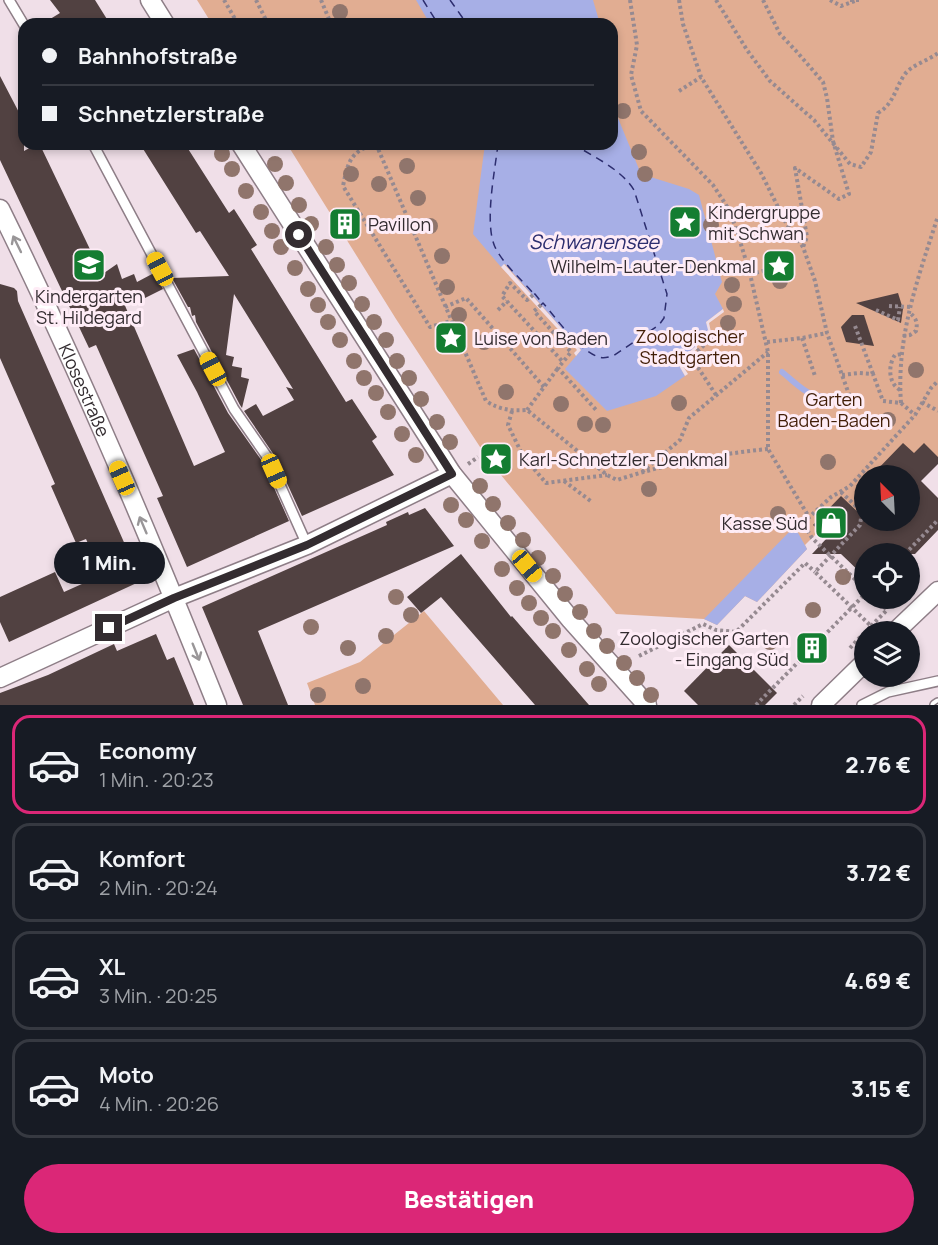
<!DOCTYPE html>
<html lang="de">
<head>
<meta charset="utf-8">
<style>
  body { margin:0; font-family:Manrope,sans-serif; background:#242831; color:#f1f3f6; height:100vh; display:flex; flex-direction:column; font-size:22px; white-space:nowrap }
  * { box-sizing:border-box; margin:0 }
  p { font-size:20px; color:#9ea1a6 }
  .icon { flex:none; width:33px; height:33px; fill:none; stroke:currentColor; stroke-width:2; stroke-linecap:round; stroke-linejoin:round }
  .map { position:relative; height:705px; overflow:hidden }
  .details { display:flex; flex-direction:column; background:#171b24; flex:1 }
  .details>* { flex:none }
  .hud { position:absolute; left:18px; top:18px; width:600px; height:132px; border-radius:18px; box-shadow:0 3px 9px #0003; display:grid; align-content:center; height:132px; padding:0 24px; background:#171b24 }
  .needle { width:39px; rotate:336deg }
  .tools { position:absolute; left:854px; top:465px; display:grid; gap:12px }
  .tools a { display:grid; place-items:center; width:66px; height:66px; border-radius:50%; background:#171b24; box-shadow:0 3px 9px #0003; font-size:30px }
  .end { position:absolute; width:27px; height:27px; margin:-14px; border:8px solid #332c30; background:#fff; box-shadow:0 0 0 3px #fff }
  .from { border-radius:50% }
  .bubble { position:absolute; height:42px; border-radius:21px; background:#171b24; box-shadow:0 3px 9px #0003; font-size:20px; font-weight:800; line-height:42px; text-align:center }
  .car { position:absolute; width:18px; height:36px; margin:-18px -9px; border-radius:8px; box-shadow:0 0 4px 2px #0007; background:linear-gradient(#f5c518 24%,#345 0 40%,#f5c518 0 76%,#345 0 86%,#f5c518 0) }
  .hud b { display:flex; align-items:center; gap:21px; height:57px; font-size:22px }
  .hud b+b { border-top:2px solid #363941 }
  .hud i { width:15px; height:15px; background:#f1f3f6 }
  ul { padding:10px 0 0; list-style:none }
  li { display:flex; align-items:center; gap:18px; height:99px; margin:0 12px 9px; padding:0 12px; border:3px solid #363941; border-radius:18px }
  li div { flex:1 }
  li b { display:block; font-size:22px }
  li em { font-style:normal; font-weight:800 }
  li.selected { border-color:#db2777 }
  li>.icon { width:54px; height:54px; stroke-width:1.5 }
  .button { display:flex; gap:12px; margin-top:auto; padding:12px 24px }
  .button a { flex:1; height:69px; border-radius:36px; background:#db2777; color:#fff; font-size:24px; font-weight:800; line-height:69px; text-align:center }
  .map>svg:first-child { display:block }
</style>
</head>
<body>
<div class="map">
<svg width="938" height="705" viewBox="0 0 938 705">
  <rect width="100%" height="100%" fill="#f0dfe8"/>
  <g fill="#e1ad92">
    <path d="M197,0h741v464h-35l-11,11 -28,1v44l-39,5 -20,20 2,4 -50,53 -12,-6 -28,29 -13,-6 -88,-5 -120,-145 6,-4 1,-5c-4,-9 -10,-12 -19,-7l-88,-134 -109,-175h325v-120h-400z"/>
    <path d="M424,611l79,94h-188l-8,-22 53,-21z"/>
  </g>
  <g fill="#a7afe6" fill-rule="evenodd">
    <path d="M416,0h177l7,24h-170z"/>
    <path d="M612,82l6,36 23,56 48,15 10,6 23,87 -7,12 8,15 -17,13 3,8 -15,12 1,5 -18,15 8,14 -29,20 -49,15 -42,-42 16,-19 -76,-86 -4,3 -28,-33 12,-90h127zM682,205c11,8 25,28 5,33 -10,-6 -17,-22 -11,-32z"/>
    <path d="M792,529l5,2 10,18 -50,53 -12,-6 -28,29 -13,-6z"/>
  </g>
  <g fill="#f0dfe8">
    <path d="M504,264l77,86 -5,6 -2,-3 3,-3 -76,-83z"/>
    <path d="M723,309l1,3 -15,11 2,9 -14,11v6l-16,14 7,11 -3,2 -8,-14 18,-15 -2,-5 15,-12 -2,-8z"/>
  </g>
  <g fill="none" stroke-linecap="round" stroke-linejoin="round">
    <path stroke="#a7afe6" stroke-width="6" d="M782,372c20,16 28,29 56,24"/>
    <g stroke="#2d2e6f" stroke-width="1.5" stroke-dasharray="8 6" stroke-linecap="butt">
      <path d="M423,0l15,24"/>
      <path d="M450,0l17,24"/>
      <path d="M498,144c-3,27 -14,79 -3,103 8,17 27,33 39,47l-1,1 2,-1 7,9 -1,2 2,-2c14,16 36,48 56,54 5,2 9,0 14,-1l46,-31 5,-7 3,-24 -33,-104c-13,-21 -40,-33 -61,-46"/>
    </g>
  </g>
  <g fill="#514141">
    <path d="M50,0h45l15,24h-68l18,-11z"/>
    <path d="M0,76l24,46v29l11,-6 2,4 4,-2 57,119 2,-1 4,8 13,-9 5,15 12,-5 3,8 17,-9 9,16 -18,9 -4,-6 -18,9 71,165 31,-14 -28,-60 -20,-37 17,-6 34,64 34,48 27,60 -102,46 -30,-69 6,-2 -67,-151 -7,3 -89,-188z"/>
    <path d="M140,144h45l44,69 5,-4 23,36 -6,4 95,153 6,-3 25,38 -5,4 22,34 -92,41 -28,-61 -30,-44 12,-7 7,12 31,-16 -8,-13 7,2 -59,-95 -8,61 8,2 -2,9 10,2 -1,9 8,2 -7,29 -2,-3 -44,-83 -1,-7 -3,1 -2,-9h-2l-16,-29 57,-2 -29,-45 -4,2z"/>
    <path d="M0,284l14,4 3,3 1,10 123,280 -132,61 -9,-20v-25l55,-25 9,20 38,-17 -16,-36 -10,4 -25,-57 4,-2 -55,-126z"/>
    <path d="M898,293l5,16 -2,14 -45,-20z"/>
    <path d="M852,315h12l10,31 -28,-4 -5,-15z"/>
    <path d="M903,443l11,10 10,-10 14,14v7l-17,17 17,17v32l-23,24h-51v22l-23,-22h-29l15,-16 -14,-13 28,-29 23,22v2h45v-44h-38z"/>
    <path d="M425,508l29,38 -196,85 30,74h-45l-41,-98 185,-82 -1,-3 22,-10 1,3z"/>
    <path d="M461,554l50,63 1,-1 77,89h-54l-94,-108 -20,16 -14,-16z"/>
    <path d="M156,634l11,26 7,-3 20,48h-194v-12l48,-18 66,-31 3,7z"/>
    <path d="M729,645l48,48 -12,12h-67l-14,-14z"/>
  </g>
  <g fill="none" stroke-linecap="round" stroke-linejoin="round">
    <g stroke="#8e7e87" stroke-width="12">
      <g id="service">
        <path d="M9,0l15,25"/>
        <path d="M93,144l141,265 34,49 39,87"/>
        <path d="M862,705l26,-13 50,-11"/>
        <path d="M935,705l3,-2"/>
      </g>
    </g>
    <g stroke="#8e7e87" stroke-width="21">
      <g id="minor">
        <path d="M150,0l15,24"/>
        <path d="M241,144l211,330 119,146 76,85"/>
        <path id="s1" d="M0,209c80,162 150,329 217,496"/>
        <path d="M895,632l43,-41"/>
        <path d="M0,678l174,-80 133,-53 145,-71"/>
        <path d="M821,705l43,-42"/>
      </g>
    </g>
    <g stroke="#968a91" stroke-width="4" stroke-dasharray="3 3" stroke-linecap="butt">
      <path d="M224,0l14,24"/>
      <path d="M256,0l12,24"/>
      <path d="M321,0l10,24"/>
      <path d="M630,0l7,45 -6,30 10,36 72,74 15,23 8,20 14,46 18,78v97l41,68"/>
      <path d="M679,0l4,24 18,53 60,96 25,50 17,24 12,34 12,52 24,67"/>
      <path d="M716,0l31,50 23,31 44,39 36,44 11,3 10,-15 7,-39c16,-9 17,-25 27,-39 7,-9 24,-14 33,-21"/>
      <path d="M763,0l17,34 17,18 26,30 4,16 6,43 16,53 -10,5 -44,-31 12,69 -4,10"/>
      <path d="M830,0l11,6 14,-5"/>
      <path d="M850,0h11"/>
      <path d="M679,91l22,-14"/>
      <path d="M376,144l110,257c14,9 25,10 41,9l80,65 10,5c49,-16 100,-26 151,-31"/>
      <path d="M376,144c-26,7 -28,18 -33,42l87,141 21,-6"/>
      <path d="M349,218l10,-6"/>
      <path d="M750,274l26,-6"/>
      <path d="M533,295l-6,5 -17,-17 -8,13 61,66 -5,6 39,43"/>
      <path d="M541,305l-7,6 37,41 -8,10"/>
      <path d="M889,306l21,1"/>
      <path d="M445,307l21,-9 78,89"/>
      <path d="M498,310l9,-9"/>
      <path d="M876,310l22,10 2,-13"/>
      <path d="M855,326l18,48"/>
      <path d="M903,336l7,-1 6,-4c2,-9 0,-13 -7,-19"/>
      <path d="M802,338l13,38"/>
      <path d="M767,342l35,-4 25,-5"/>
      <path d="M842,375l17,-2 14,1 10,27 18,2 14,12"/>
      <path d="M900,390c-12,-7 -12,-25 -5,-35l7,-1"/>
      <path d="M716,395l-25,-38 32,-29"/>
      <path d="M922,402l16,9"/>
      <path d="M901,403c-5,-66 17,-125 37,-187"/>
      <path d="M527,410l31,-42"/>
      <path d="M512,411l-4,14 15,31 23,27 61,-8"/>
      <path d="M468,464l10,-7"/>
      <path d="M642,472l38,-32 9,-22 79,-66"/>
      <path d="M564,481l28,21"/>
      <path d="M841,492l21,20 -2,13 -45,47 56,54 -5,6"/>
      <path d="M905,554l33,-34"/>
      <path d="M864,588l-52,-50 -9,-15 28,-26 19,-11 65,-71 16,-27 7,-7"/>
      <path d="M871,626l16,-16 -12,-12"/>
      <path d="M850,648l14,-15"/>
      <path d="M639,656l64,-32 13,6 20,2 69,-69 10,9"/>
      <path d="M756,705l108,-110"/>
      <path d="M794,705l9,-9"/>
    </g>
    <use href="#service" stroke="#fff" stroke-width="9"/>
    <use href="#minor" stroke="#fff" stroke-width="18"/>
    <path stroke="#82777d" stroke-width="1.5" d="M935,705l3,-2"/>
  </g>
  <g fill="#90756c">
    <circle cx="340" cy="12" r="8"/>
    <circle cx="623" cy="111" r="8"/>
    <circle cx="639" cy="152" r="8"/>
    <circle cx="222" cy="154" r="8"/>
    <circle cx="275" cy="164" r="8"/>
    <circle cx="407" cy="166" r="8"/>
    <circle cx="232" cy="169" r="8"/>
    <circle cx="351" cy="174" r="8"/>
    <circle cx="645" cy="174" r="8"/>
    <circle cx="286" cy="183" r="8"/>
    <circle cx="379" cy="184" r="8"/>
    <circle cx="246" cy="191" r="8"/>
    <circle cx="418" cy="198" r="8"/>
    <circle cx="299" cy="205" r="8"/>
    <circle cx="261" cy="212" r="8"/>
    <circle cx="311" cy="224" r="8"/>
    <circle cx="711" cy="225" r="8"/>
    <circle cx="430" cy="226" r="8"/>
    <circle cx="272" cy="231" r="8"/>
    <circle cx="281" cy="247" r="8"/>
    <circle cx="326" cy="247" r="8"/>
    <circle cx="442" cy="256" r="8"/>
    <circle cx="337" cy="265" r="8"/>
    <circle cx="295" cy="268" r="8"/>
    <circle cx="780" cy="281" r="8"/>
    <circle cx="349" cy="283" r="8"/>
    <circle cx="732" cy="285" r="8"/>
    <circle cx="447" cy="287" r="8"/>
    <circle cx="308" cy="289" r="8"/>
    <circle cx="362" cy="304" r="8"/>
    <circle cx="734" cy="304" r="8"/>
    <circle cx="318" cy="305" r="8"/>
    <circle cx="459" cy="315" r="8"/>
    <circle cx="328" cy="322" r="8"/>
    <circle cx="374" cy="322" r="8"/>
    <circle cx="728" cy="323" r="8"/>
    <circle cx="340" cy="340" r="8"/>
    <circle cx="386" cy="340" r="8"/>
    <circle cx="484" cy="342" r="8"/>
    <circle cx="354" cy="361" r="8"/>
    <circle cx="397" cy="361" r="8"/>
    <circle cx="916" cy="370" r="8"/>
    <circle cx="364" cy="378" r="8"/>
    <circle cx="409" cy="378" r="8"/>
    <circle cx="506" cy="392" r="8"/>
    <circle cx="376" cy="393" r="8"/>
    <circle cx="421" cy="399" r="8"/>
    <circle cx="679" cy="403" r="8"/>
    <circle cx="561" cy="404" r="8"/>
    <circle cx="388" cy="412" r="8"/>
    <circle cx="888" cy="420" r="8"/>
    <circle cx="437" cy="422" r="8"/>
    <circle cx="585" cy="424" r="8"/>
    <circle cx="603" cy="425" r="8"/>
    <circle cx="402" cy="434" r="8"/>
    <circle cx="450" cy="442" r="8"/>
    <circle cx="504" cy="453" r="8"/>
    <circle cx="416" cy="455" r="8"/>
    <circle cx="828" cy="462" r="8"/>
    <circle cx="480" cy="486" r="8"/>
    <circle cx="649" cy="489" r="8"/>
    <circle cx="493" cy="504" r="8"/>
    <circle cx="451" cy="505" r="8"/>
    <circle cx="778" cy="514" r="8"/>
    <circle cx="466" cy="520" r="8"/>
    <circle cx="508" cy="523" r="8"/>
    <circle cx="523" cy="540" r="8"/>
    <circle cx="482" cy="541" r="8"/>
    <circle cx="538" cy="558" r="8"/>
    <circle cx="502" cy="569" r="8"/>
    <circle cx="553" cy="576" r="8"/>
    <circle cx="843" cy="577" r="8"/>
    <circle cx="517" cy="588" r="8"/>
    <circle cx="565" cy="594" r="8"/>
    <circle cx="396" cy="597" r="8"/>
    <circle cx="529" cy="603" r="8"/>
    <circle cx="813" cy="610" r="8"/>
    <circle cx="580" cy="612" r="8"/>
    <circle cx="411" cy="615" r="8"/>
    <circle cx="541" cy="618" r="8"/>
    <circle cx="311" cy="627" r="8"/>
    <circle cx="553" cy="631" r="8"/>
    <circle cx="594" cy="631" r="8"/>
    <circle cx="386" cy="636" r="8"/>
    <circle cx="770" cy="642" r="8"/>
    <circle cx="607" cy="646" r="8"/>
    <circle cx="348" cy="648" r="8"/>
    <circle cx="569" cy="650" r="8"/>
    <circle cx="624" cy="663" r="8"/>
    <circle cx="587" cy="669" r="8"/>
    <circle cx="637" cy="678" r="8"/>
    <circle cx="599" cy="684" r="8"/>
    <circle cx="363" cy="686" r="8"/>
    <circle cx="318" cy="695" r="8"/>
    <circle cx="651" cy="695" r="8"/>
  </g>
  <defs><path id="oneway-shaft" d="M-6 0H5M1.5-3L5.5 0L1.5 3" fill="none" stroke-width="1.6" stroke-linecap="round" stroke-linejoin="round" transform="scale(1.5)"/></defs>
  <g stroke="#999698">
    <use href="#oneway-shaft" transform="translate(17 244) rotate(-116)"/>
    <use href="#oneway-shaft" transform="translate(143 525) rotate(-113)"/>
    <use href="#oneway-shaft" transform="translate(196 652) rotate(68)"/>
  </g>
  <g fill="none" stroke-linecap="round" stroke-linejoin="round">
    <path stroke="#332c30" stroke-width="8" d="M109,628l65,-30 133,-53 145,-71 -153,-239"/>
  </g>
  <defs>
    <g id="sight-square" transform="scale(1.725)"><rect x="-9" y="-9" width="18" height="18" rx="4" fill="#147d31" stroke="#feecf6"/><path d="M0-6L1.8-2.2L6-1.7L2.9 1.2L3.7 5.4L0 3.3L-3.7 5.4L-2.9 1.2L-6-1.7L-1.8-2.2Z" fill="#fff"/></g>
    <g id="building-square" transform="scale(1.725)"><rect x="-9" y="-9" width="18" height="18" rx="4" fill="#147d31" stroke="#feecf6"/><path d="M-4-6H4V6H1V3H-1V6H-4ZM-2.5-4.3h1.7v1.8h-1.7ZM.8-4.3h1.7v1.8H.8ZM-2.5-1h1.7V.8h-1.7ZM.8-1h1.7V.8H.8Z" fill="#fff"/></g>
    <g id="school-square" transform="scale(1.725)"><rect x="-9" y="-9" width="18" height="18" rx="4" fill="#147d31" stroke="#feecf6"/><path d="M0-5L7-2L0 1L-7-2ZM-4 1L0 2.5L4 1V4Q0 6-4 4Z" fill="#fff"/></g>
    <g id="shop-square" transform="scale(1.725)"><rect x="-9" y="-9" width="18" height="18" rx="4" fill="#147d31" stroke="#feecf6"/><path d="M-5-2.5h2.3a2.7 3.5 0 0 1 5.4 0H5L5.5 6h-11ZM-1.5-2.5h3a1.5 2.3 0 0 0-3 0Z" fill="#fff"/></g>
  </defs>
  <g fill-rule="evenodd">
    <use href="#sight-square" x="685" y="222"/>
    <use href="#building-square" x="345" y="224"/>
    <use href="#school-square" x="89" y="265"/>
    <use href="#sight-square" x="779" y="266"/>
    <use href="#sight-square" x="451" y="338"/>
    <use href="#sight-square" x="496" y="459"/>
    <use href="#shop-square" x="831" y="523"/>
    <use href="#building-square" x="812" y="648"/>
  </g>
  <g text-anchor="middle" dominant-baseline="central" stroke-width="6" stroke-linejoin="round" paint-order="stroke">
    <g font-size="18" fill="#332c30" stroke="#feecf6" text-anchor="start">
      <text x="708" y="212">Kindergruppe<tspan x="708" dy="21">mit Schwan</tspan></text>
      <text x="368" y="224">Pavillon</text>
      <text x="756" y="266" text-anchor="end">Wilhelm-Lauter-Denkmal</text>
      <text x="89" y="296" text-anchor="middle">Kindergarten<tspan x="89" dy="21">St. Hildegard</tspan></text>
      <text x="474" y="338">Luise von Baden</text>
      <text x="519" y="459">Karl-Schnetzler-Denkmal</text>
      <text x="808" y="523" text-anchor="end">Kasse Süd</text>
      <text x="789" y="638" text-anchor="end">Zoologischer Garten<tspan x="789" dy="21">- Eingang Süd</tspan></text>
    </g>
    <g font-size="18" fill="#421e07" stroke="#feecf6">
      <text x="690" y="336">Zoologischer<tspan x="690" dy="21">Stadtgarten</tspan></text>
      <text x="834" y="399">Garten<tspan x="834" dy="21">Baden-Baden</tspan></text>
    </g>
    <g font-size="18" fill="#332c30" stroke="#feecf6">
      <text stroke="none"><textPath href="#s1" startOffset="200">Klosestraße</textPath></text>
    </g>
    <g font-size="20" font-style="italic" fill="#2d2e6f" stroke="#feecf6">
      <text x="594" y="241">Schwanensee</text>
    </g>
  </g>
</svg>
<div class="tools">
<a><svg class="needle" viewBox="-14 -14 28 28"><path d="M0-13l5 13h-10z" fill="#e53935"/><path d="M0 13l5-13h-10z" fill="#9ea1a6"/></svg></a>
<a><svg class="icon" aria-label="locate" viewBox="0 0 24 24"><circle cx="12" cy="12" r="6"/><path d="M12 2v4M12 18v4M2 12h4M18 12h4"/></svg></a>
<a><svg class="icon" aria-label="layers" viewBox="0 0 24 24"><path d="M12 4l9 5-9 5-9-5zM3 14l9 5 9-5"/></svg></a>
</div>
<i class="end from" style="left:299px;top:235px"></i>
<i class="end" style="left:109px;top:628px"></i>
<div class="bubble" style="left:54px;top:542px;width:111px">1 Min.</div>
<i class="car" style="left:160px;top:269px;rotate:332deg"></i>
<i class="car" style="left:213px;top:369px;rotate:332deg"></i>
<i class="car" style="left:274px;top:471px;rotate:156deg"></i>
<i class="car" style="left:122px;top:478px;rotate:336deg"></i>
<i class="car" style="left:527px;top:566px;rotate:140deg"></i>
<div class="hud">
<b><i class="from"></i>Bahnhofstraße</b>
<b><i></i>Schnetzlerstraße</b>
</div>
</div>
<section class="details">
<ul>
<li class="selected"><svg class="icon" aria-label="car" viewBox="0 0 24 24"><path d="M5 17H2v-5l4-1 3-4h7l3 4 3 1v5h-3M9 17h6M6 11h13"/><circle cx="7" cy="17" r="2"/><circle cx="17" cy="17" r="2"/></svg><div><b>Economy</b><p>1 Min. · 20:23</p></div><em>2.76 €</em></li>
<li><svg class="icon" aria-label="car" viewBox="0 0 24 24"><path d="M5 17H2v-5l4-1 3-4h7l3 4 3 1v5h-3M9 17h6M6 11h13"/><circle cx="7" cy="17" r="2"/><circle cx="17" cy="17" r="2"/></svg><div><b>Komfort</b><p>2 Min. · 20:24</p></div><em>3.72 €</em></li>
<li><svg class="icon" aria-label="car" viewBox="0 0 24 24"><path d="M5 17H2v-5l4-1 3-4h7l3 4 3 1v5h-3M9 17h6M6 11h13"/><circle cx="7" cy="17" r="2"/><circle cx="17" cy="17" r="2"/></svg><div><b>XL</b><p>3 Min. · 20:25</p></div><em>4.69 €</em></li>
<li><svg class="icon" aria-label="car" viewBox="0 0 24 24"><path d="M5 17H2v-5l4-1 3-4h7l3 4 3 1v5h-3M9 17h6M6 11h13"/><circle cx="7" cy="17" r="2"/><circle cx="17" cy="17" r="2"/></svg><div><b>Moto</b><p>4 Min. · 20:26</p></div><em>3.15 €</em></li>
</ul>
<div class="button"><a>Bestätigen</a></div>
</section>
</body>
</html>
